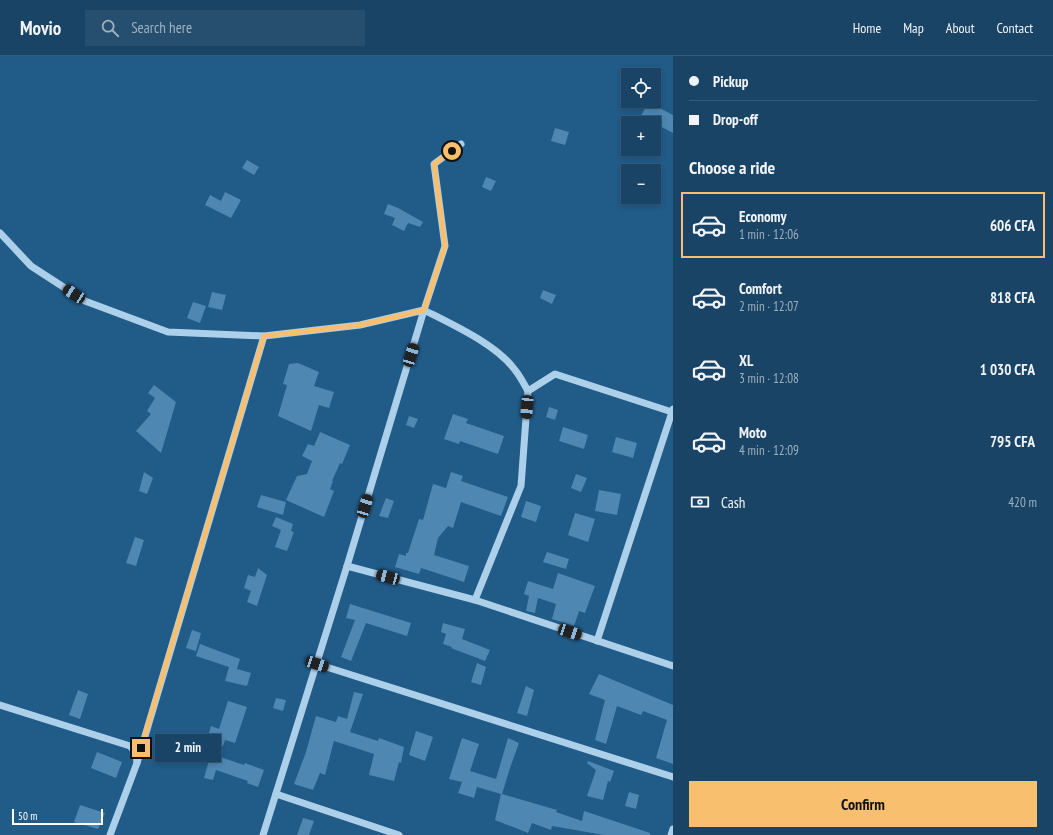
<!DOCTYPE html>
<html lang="en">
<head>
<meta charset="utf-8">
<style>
  body { margin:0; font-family:"PT Sans Narrow",sans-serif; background:#264e6f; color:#f1f3f6; height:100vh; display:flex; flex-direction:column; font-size:15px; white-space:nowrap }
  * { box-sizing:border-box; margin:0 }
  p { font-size:13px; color:#9fb0bf }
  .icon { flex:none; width:22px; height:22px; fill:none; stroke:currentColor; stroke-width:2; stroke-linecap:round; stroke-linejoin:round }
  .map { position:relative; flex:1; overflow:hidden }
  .drawer { display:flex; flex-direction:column; background:#194466; width:380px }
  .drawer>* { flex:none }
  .top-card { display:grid; align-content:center; height:88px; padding:0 16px; background:#194466 }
  .controls { position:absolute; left:621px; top:12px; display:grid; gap:8px }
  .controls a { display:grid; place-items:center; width:40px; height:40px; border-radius:0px; background:#194466; box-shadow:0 2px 6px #0003,0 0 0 1px #375c7a; font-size:20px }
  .scale { position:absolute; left:12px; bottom:10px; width:91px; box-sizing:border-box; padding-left:4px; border:2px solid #fff; border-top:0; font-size:11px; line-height:14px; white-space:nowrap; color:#fff; -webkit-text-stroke:3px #215b88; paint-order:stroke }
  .end { position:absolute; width:18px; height:18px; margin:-9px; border:5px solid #f7bf6e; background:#111; box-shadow:0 0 0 2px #111 }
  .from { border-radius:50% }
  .bubble { position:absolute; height:28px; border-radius:0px; background:#194466; box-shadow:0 2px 6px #0003,0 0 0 1px #375c7a; font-size:13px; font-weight:800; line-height:28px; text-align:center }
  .car { position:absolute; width:12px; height:24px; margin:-12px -6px; border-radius:5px; box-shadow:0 0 3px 1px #0007; background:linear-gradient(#222 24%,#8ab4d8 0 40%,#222 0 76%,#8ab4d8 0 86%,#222 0) }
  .top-card b { display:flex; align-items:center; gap:14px; height:38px; font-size:15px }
  .top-card b+b { border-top:1px solid #375c7a }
  .top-card i { width:10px; height:10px; background:#f1f3f6 }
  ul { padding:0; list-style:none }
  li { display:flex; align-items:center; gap:12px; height:66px; margin:0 8px 6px; padding:0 8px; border:2px solid transparent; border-radius:0px }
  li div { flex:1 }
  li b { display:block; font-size:15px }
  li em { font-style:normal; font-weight:800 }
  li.selected { border-color:#f7bf6e }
  li>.icon { width:36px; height:36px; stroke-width:1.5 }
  h2 { padding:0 16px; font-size:18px; line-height:48px }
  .pay { display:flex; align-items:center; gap:10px; height:44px; padding:0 16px; font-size:15px }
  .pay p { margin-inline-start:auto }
  .primary-button { display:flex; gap:8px; margin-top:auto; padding:8px 16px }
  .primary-button a { flex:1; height:46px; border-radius:0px; background:#f7bf6e; color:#111; font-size:16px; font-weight:800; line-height:46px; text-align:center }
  header { display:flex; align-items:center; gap:24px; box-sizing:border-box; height:56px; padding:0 20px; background:#194466; border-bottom:1px solid #375c7a }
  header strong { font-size:19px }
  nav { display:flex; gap:22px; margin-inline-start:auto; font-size:14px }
  .search { width:280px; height:36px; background:#264e6f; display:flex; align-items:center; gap:10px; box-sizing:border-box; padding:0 14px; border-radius:0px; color:#9fb0bf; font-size:15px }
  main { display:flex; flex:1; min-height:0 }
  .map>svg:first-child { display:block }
</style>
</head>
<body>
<header>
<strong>Movio</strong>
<div class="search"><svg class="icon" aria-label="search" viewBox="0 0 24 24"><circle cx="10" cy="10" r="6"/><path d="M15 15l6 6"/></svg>Search here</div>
<nav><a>Home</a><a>Map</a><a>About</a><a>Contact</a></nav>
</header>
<main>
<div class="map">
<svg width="673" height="779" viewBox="0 0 673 779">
  <rect width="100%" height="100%" fill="#215b88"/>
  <g fill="#4e87b2">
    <path d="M648,46l25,13v18l-32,-17z"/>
    <path d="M555,72l14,4 -4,13 -14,-4z"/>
    <path d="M247,104l12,7 -5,8 -12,-7z"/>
    <path d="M486,121l10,4 -5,10 -9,-4z"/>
    <path d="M225,136l16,8 -10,18 -26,-13 5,-10 11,6z"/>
    <path d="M388,148l10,4 25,14 -3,5 -12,-4 -4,8 -12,-6 3,-7 -11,-4z"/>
    <path d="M543,234l13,5 -4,9 -12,-6z"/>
    <path d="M212,236l14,3 -4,15 -14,-3z"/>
    <path d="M193,246l13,4 -6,17 -13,-5z"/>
    <path d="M298,307l21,9 -5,14 20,6 -5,16 -10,-3 -8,26 -33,-15 9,-31 -4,-1 6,-20z"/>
    <path d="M154,329l22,17 -15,51 -25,-22 15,-17 -4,-3 8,-13 -7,-5z"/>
    <path d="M549,351l9,3 -3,10 -9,-3z"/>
    <path d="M453,358l15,5 -2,4 38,13 -6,18 -38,-13 -1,3 -15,-5z"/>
    <path d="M409,360l9,3 -4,9 -8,-3z"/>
    <path d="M563,371l25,8 -4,14 -25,-8z"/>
    <path d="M320,376l30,13 -8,19 -2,-1 -8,18h1l-3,8 4,2 -10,26 -38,-17 11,-24 10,-2 5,-13 -10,-5 6,-12 6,2z"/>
    <path d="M616,381l21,6 -4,15 -21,-6z"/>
    <path d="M144,416l9,6 -6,16 -8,-3z"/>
    <path d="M451,416l12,4 -2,5 47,16 -7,19 -40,-14 -8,26 -5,-2 -10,12 -4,17 35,11 -5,16 -43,-14 -2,6 -24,-7 4,-13 7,2v-3h2l11,-34 4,1 10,-36 13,4z"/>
    <path d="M576,418l11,4 -6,14 -10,-4z"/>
    <path d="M599,434l22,4 -4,21 -22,-4z"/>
    <path d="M261,439l25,7 -3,13 -26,-8z"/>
    <path d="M386,442l8,3 -6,17 -9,-2z"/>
    <path d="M526,445l15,5 -5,16 -15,-5z"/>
    <path d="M575,457l20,6 -7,23 -20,-7z"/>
    <path d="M276,461l17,7 -2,7 3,1 -7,19 -12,-4 6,-17 -9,-4z"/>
    <path d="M135,481l9,3 -8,26 -10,-3z"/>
    <path d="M547,496l22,7 -3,10 -23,-7z"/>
    <path d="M258,512l9,7 -10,31 -10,-4 4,-11 -7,-3 4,-13 7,2z"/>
    <path d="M558,517l37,13 -10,27 -6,-2 -5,15 -22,-7 4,-15 -18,-6 -3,15 -9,-2 3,-15 -5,-2 4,-13 25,8z"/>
    <path d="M350,548l61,19 -4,13 -41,-13 -15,38 -10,-4 14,-37 -9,-2z"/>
    <path d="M443,567l22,6 -3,10 28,11 -5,11 -34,-13 1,-1 -9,-3 3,-10 -5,-2z"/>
    <path d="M192,574l9,3 -5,18 -10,-3z"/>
    <path d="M200,588l40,15 -3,10 14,4 -4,13 -22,-5 4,-14 -33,-11z"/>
    <path d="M477,607l9,4 -5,18 -10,-3z"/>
    <path d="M599,618l74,31v59l-17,-6 11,-38 -24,-9 -2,4 -24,-9 -11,38 -11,-4 10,-40 -16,-6z"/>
    <path d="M526,630l8,4 -7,26 -10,-3z"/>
    <path d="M78,634l10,4 -8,25 -11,-4z"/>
    <path d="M354,636l9,2 -13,38 28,9 1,-3 25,9 -3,16 -2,-1 -5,19 -25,-6 5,-21 -40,-13 -9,34 -5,-2 -7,17 -19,-6 12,-32 10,-36 20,6 2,-6 9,3z"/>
    <path d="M276,642l10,2 -3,11 -10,-3z"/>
    <path d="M228,645l19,6 -12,36 -10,-3 -2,6 -16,-6 4,-14 8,3z"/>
    <path d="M416,675l17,6 -8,24 -16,-6z"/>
    <path d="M462,682l17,6 -9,27 26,8 12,-41 11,5 -9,25 -8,26 55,16 -1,2 26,9 2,-10 66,22v2h-46l-52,-9 -1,4 -19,-7 -4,10 -33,-13 6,-26 -24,-7 -3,11 -16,-5 4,-11 -13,-3z"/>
    <path d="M97,696l25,10 -6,16 -25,-10z"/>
    <path d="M211,698l33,11 1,-2 19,7 -6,17 -11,-4 1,-2 -32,-11 -3,10 -9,-2z"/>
    <path d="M588,705l26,10 -4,11 -2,-1 -5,19 -16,-4 9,-26 -9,-7z"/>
    <path d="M629,736l10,3 -3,14 -11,-3z"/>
    <path d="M80,749l25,8 -7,16 -24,-7z"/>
    <path d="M303,762l11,3 -5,14h-12z"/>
  </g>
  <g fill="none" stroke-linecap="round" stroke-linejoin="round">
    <g stroke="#add0ea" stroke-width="7">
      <path d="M0,177l31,33 54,35 83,31 96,4 96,-11 64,-15c29,15 72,34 91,60 5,6 9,14 13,21l27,-17 117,38"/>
      <path d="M347,510l128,34 198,66"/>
      <path d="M475,544l46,-114 7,-95"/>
      <path d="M597,585l76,-232"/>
      <path d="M317,608l356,113"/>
      <path d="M0,649l130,41 6,7 1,10 -27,72"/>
      <path d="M137,707l127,-427"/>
      <path d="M276,738l123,41"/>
      <path d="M263,779l84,-269 77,-256 21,-64 -11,-82 27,-20"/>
      <path d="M671,779l2,-6"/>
    </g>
  </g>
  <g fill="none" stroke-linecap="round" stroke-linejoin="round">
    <path stroke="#f7bf6e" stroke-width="5" d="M141,692l123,-412 96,-11 64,-15 21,-64 -11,-82 18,-13"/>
  </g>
</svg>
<div class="controls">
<a><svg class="icon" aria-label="locate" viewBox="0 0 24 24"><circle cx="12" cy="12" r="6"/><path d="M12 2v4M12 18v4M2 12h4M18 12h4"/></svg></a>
<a>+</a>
<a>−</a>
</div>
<div class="scale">50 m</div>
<i class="end from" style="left:452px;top:95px"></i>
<i class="end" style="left:141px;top:692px"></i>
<div class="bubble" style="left:155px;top:678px;width:66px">2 min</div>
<i class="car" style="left:74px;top:238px;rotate:303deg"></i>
<i class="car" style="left:411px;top:299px;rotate:17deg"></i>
<i class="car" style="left:527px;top:351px;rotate:185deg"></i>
<i class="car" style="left:365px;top:450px;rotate:17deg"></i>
<i class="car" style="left:388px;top:521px;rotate:285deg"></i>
<i class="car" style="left:570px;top:576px;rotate:108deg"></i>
<i class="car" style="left:317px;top:608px;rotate:108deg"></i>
</div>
<section class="drawer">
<div class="top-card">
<b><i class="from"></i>Pickup</b>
<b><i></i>Drop-off</b>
</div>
<h2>Choose a ride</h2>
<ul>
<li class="selected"><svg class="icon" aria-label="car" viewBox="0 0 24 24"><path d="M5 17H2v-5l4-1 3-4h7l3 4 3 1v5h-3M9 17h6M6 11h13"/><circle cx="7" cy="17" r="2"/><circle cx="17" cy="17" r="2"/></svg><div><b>Economy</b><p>1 min · 12:06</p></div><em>606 CFA</em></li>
<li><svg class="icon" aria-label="car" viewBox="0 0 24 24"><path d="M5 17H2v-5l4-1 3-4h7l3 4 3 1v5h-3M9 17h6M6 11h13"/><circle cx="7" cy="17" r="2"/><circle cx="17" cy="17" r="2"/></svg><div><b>Comfort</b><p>2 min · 12:07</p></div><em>818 CFA</em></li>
<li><svg class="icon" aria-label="car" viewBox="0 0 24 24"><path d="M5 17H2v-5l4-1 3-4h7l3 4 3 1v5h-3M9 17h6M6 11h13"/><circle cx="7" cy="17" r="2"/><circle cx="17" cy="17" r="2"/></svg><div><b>XL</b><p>3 min · 12:08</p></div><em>1 030 CFA</em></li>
<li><svg class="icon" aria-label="car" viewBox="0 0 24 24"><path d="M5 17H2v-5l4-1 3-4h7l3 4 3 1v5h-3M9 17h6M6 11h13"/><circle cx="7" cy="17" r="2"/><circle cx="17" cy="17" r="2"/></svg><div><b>Moto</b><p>4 min · 12:09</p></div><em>795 CFA</em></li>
</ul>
<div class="pay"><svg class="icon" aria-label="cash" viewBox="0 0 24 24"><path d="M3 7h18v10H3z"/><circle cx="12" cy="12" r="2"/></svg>Cash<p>420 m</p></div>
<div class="primary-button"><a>Confirm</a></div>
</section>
</main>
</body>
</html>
